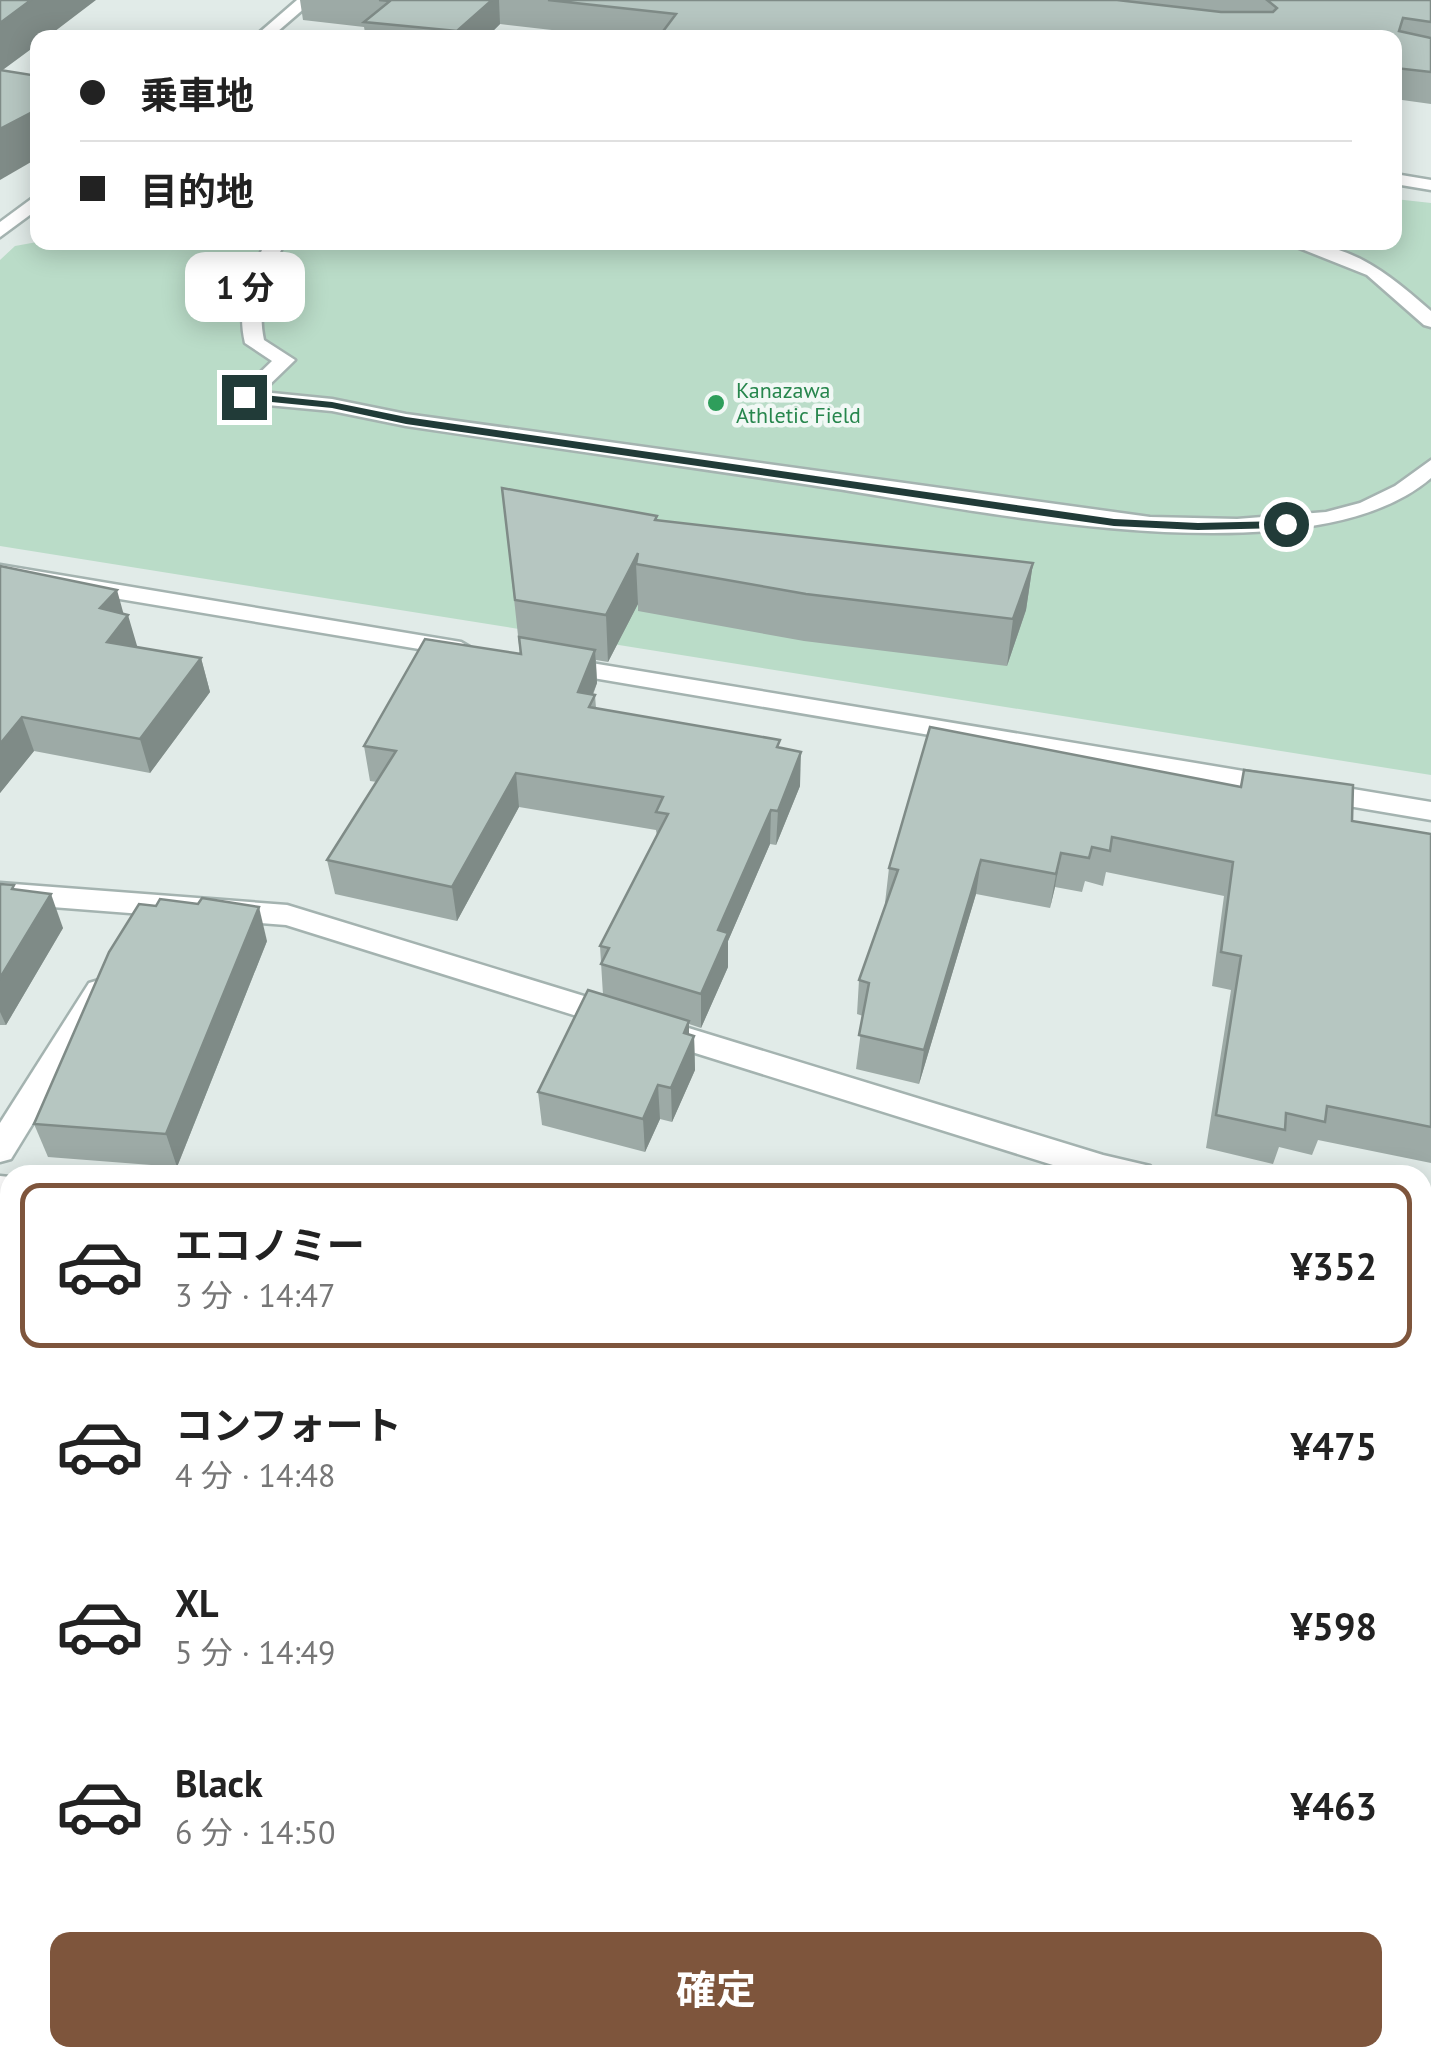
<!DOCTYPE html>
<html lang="ja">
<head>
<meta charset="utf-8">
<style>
  body { margin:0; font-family:"PT Sans","Noto Sans JP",sans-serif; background:#f2f2f2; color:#222; height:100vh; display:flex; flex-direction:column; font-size:38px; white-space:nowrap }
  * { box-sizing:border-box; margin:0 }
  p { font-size:32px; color:#767676 }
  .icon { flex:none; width:55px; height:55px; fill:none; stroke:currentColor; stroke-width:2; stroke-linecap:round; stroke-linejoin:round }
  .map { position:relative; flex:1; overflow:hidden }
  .panel { position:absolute; left:0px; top:1165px; width:1432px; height:902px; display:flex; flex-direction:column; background:#fff; border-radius:30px 30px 0 0; box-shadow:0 5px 25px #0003 }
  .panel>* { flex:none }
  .hud { position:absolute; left:30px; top:30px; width:1372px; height:220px; border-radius:20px; box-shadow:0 5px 25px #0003; display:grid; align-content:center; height:220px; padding:0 50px; background:#fff }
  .end { position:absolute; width:45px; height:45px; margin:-22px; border:12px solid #213b38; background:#fff; box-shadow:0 0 0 5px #fff }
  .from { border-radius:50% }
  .bubble { position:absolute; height:70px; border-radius:20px; background:#fff; box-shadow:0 5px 25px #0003; font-size:32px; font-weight:700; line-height:70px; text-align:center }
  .hud b { display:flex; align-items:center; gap:35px; height:95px; font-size:38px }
  .hud b+b { border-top:2px solid #e0e0e0 }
  .hud i { width:25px; height:25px; background:#222 }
  ul { padding:18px 0 0; list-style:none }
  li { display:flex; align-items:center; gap:30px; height:165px; margin:0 20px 15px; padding:0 30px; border:5px solid transparent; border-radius:20px }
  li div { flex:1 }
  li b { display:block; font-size:38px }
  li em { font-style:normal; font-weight:700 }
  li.selected { border-color:#7e553c }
  li>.icon { width:90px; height:90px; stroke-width:1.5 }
  .action { display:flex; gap:20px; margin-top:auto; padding:20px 50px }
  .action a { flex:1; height:115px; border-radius:20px; background:#7e553c; color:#fff; font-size:40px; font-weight:700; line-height:115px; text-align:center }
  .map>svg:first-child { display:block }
</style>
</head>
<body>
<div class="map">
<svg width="1431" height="2066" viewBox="0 0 1431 2066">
  <rect width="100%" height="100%" fill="#e1ebe8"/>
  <path fill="#badcc8" d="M1395,199l36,4v572l-1431,-229v-286l15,-14 22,-4h1358z"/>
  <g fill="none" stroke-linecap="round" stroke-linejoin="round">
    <g stroke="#a4b3b0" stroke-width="5">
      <g id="service">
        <path d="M266,242h19c-16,32 -29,62 -21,98l31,20 -33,32 70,7 74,15 744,103 87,2 89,-7 34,-9 35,-17 36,-26v18c-124,107 -466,29 -620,7 -135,-20 -270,-39 -405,-59l-74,-15 -87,-8 -10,-6 37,-36 -27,-18c-9,-38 4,-67 21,-101z"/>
        <path d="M1284,242c66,0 100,28 147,69v16l-7,-2 -57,-50z"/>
        <path d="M10,1595v50l-10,3v-49z"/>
      </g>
    </g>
    <g stroke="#a4b3b0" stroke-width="5">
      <g id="minor">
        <path d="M297,0h17l-44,38h-17z"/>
        <path d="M1395,174l36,6v10l-36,-6z"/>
        <path d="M38,194v15l-38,28v-15z"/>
        <path d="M0,565l461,77 12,7 -12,7 -461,-77z"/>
        <path d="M555,657l876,145v18l-885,-150 -3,-5 3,-5z"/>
        <path d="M0,883l287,22 816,250 47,11 5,9h-70l-799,-250 -286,-22z"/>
        <path d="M99,980l10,3 5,8 -103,168 -11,3v-39l89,-140z"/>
        <path d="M0,1176l10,1v26l-10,-1z"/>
        <path d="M1423,1785l8,4v135l-9,-3z"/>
        <path d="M559,2058h84l3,8h-84z"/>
        <path d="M988,2058h44l-1,8h-44z"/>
      </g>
    </g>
    <use href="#service" fill="#fff" fill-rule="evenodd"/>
    <use href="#minor" fill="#fff" fill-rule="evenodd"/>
  </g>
  <g fill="#9daaa6">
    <path d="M300,0h1131v104l-36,-5v-61h-773l-122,-14 -14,14h-120l-2,-11 -61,-7z"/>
    <path d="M657,516v5l376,42 -7,47 -19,56 -203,-25 -166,-30v-7l-30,58 -12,-2 1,23 -4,12h2l1,13 183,40 21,38 -24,59 -6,-1 -42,97v26l-27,61 -12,-4v11l5,1 1,34 -23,52 -12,-3 -15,33 -103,-27 -4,-33 65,-97 -3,-49 57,-110 -1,-6 -137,-23 -62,114 -122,-27 -8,-34 50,-78 -7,-1 -6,-35 156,-92 -13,-120z"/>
    <path d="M0,566l123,48 14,33 64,11 9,34 -60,81 -116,-22 -34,42z"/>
    <path d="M1244,770l108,51 79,13v329l-113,-23 -6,15 -33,-8 -6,17 -67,-16 25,-158 -19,-4 12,-90 -118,-24 -3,14 -18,-5 -3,11 -27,-5 -5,21 -74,-14 -57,190 -63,-15 7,-53 -6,-2 2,-34 28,-77h-2l4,-35 351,-81z"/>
    <path d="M0,884l15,5 48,39 -57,97h-6z"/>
    <path d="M267,941l-90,226 -129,-10 -14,-33z"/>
    <path d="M10,1183v245l-10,-1v-226z"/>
  </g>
  <g fill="#7f8b87">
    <path d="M31,0h65l-50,38h-8v6l-38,28v-49z"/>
    <path d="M492,0h7l1,24 -14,14h-29v-7z"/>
    <path d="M38,109v49l-38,22v-51z"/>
    <path d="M638,553l-2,11 2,40 -30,58 -2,-47z"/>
    <path d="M1033,563l-7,47 -19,56 6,-47z"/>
    <path d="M117,590l8,29 3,-4 10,34 -31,-7 -7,-34z"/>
    <path d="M595,650l2,33 -17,43 -2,-34z"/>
    <path d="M201,658l9,34 -60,81 -10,-34z"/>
    <path d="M22,717l12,34 -34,42v-49z"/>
    <path d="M801,752l-1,34 -24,59 2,-34z"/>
    <path d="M516,773l3,34 -62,114 -5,-34z"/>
    <path d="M771,810l-1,34 -42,97v26l-27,61v-34l17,-64z"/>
    <path d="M1061,853l-6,34 -5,21 6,-34z"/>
    <path d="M981,860l-5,34 -57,190 5,-34z"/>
    <path d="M51,894l12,34 -57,97 -6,-13v-34z"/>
    <path d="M259,907l8,34 -90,226 -11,-33z"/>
    <path d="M689,1021v26l5,-11 1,34 -23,52 -1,-34 13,-55z"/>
    <path d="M658,1085l2,34 -15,33 -2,-33z"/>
    <path d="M476,2058h11l-2,8h-11z"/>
  </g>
  <g fill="#b6c6c1" stroke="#7f8b87" stroke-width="2.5">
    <path d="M0,0h31l-31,23z"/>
    <path d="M379,0h113l-35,31 -93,-9 26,-21z"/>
    <path d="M548,0h569l104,12h52l4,-4 -10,-8h164v22l-28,-4 -4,13 32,7v34l-36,-4v-30h-737l18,-24z"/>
    <path d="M0,70l38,6v33l-38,20z"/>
    <path d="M502,488l155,28 -2,4 378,43 -20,56 -207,-25 -170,-30 2,-11 -32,62 -91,-15z"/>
    <path d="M0,566l117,24 -17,18 28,7 -21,27 94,16 -61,81 -118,-22 -22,27z"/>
    <path d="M519,637l76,13 -17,42 17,3 -6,12 191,33 -3,7 24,5 -23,59 -7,-1 -53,120 10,3 -27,61 -100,-30 8,-16 -9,-2 68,-132 -12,-2 7,-15 -147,-24 -64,114 -125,-27 69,-109 -32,-5 61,-107 96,15z"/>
    <path d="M930,727l311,60 3,-17 109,15 -1,36 79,13v293l-104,-21 -2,16 -39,-9 -1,17 -69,-15 25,-159 -20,-4 12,-90 -121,-25 -2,14 -18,-4 -3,11 -28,-5 -5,21 -75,-14 -57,190 -65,-15 10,-52 -10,-3 39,-110 -9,-2z"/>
    <path d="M0,884l14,1 -2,4 39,5 -51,84z"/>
    <path d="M202,898l57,9 -93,227 -132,-10 75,-172 30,-48 17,2 4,-7 38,5z"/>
    <path d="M588,990l101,31 -5,12 10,3 -23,52 -13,-3 -15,34 -105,-27z"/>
    <path d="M8,1182l2,1v217l-10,-2v-197z"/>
    <path d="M10,1841v217h466l-2,8h-474v-199z"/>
  </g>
  <path fill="#213b38" d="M244,393l88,9 74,15 708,102 84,4 88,-2 6,3 -6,4 -88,2 -84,-4 -708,-102 -74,-16 -91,-9z"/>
  <circle fill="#2e9e5b" stroke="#f1f8f5" stroke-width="4" cx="716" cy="403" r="10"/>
  <g text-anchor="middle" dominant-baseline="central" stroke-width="9" stroke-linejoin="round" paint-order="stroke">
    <g font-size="22" fill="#27864d" stroke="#f1f8f5" text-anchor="start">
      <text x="736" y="390">Kanazawa<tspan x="736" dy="25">Athletic Field</tspan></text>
    </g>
  </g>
</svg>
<i class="end from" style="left:1286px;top:524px"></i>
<i class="end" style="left:244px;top:397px"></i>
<div class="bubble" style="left:185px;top:252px;width:120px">1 分</div>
<div class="hud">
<b><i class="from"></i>乗車地</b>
<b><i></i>目的地</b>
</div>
<section class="panel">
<ul>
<li class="selected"><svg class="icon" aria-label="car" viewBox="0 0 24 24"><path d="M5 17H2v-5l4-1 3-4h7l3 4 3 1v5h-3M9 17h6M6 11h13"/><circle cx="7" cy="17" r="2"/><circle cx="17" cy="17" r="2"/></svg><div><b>エコノミー</b><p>3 分 · 14:47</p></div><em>¥352</em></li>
<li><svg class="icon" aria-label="car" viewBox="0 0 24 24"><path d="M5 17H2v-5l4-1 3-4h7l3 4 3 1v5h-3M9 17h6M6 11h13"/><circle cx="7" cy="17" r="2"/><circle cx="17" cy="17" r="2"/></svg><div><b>コンフォート</b><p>4 分 · 14:48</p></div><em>¥475</em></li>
<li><svg class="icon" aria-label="car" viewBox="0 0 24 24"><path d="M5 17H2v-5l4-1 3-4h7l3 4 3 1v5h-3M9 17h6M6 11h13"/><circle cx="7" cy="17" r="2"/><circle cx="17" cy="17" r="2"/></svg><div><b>XL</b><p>5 分 · 14:49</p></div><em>¥598</em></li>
<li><svg class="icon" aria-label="car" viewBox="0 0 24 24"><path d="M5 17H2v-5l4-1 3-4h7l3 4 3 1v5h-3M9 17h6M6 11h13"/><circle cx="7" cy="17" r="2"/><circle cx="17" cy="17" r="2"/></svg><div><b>Black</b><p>6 分 · 14:50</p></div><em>¥463</em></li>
</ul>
<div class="action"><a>確定</a></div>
</section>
</div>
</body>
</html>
